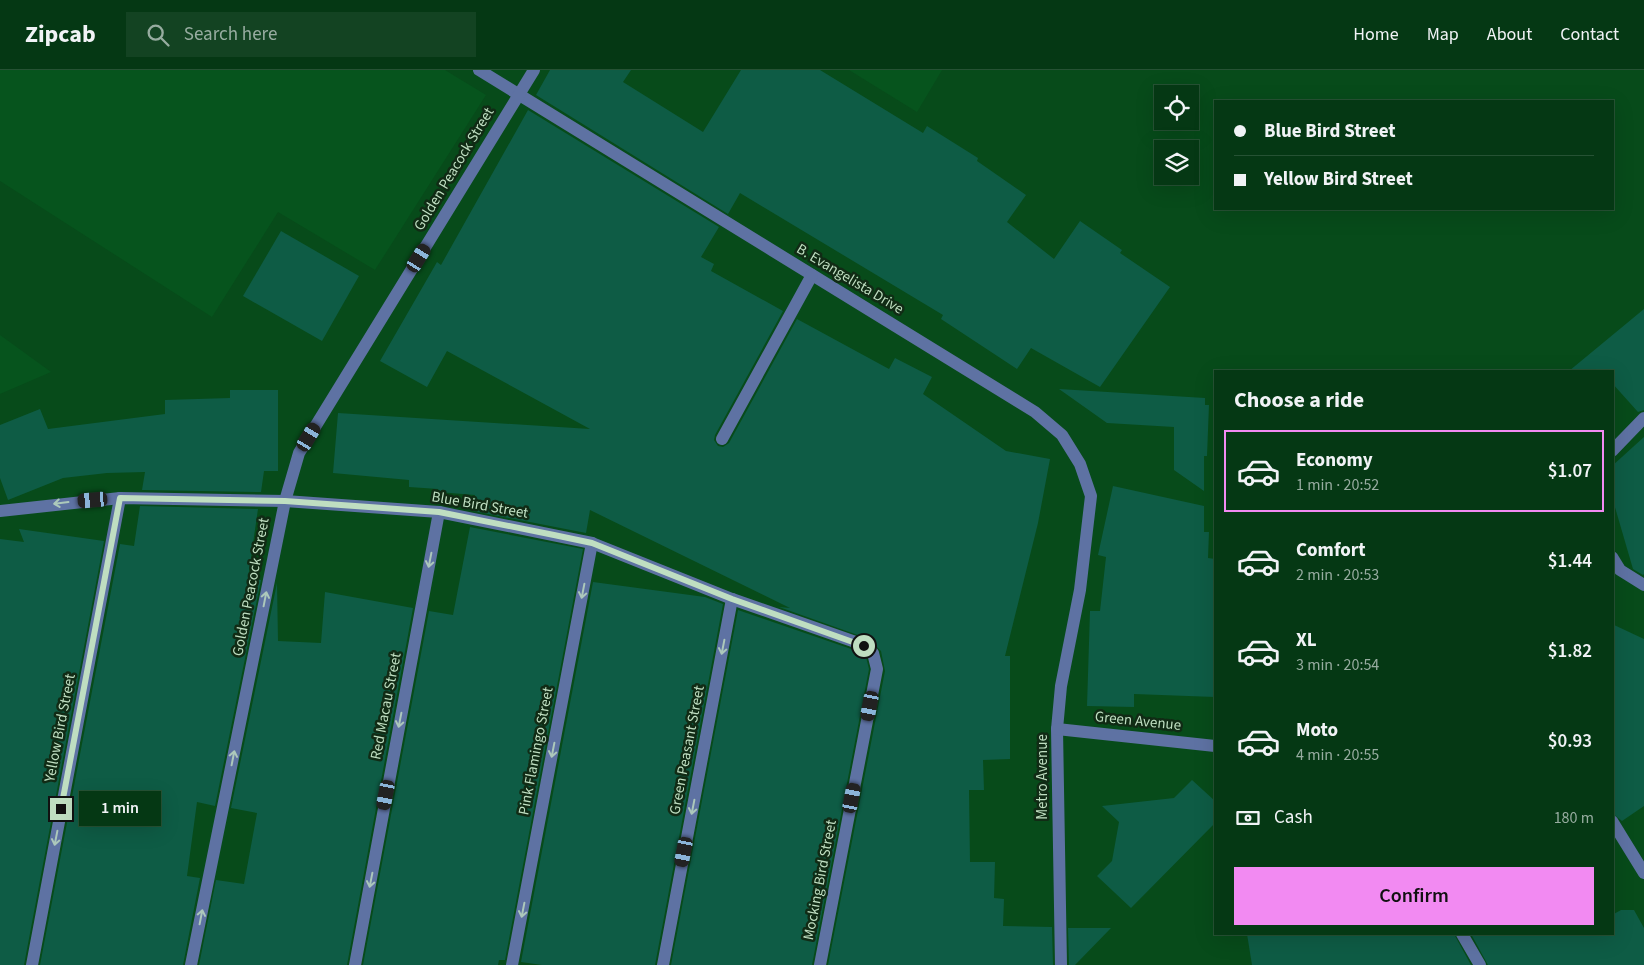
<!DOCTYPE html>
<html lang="en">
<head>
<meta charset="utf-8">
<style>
  body { margin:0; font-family:"Source Sans 3",sans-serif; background:#134322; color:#f1f3f6; height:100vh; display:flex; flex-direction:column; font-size:19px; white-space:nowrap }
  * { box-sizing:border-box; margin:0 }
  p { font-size:16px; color:#97aca0 }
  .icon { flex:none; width:28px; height:28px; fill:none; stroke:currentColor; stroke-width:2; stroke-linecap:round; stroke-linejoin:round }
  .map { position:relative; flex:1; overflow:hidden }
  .panel { position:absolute; left:1214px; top:300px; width:400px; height:565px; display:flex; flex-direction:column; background:#053814; border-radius:0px; box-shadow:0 5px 20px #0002,0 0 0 1px #265234 }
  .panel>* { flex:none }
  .top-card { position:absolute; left:1214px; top:30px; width:400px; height:110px; border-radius:0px; box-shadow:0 5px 20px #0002,0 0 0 1px #265234; display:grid; align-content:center; height:110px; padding:0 20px; background:#053814 }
  .buttons { position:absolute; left:1154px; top:15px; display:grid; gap:10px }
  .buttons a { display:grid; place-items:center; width:45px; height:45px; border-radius:0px; background:#053814; box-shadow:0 5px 20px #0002,0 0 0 1px #265234; font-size:25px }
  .end { position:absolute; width:22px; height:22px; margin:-11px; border:6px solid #bfdec1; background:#111; box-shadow:0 0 0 2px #111 }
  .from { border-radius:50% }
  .bubble { position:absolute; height:35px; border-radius:0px; background:#053814; box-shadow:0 5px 20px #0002,0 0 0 1px #265234; font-size:16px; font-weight:600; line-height:35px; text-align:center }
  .car { position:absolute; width:15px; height:30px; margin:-15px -8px; border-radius:6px; box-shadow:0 0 4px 1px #0007; background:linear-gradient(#222 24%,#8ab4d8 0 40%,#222 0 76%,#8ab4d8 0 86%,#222 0) }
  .top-card b { display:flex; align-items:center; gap:18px; height:48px; font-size:19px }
  .top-card b+b { border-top:1px solid #265234 }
  .top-card i { width:12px; height:12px; background:#f1f3f6 }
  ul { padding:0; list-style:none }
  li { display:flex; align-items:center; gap:15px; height:82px; margin:0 10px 8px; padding:0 10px; border:2px solid transparent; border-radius:0px }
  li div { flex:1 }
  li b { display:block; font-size:19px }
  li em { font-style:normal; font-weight:600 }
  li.selected { border-color:#f28af2 }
  li>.icon { width:45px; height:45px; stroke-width:1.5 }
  h2 { padding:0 20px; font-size:22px; line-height:60px }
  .pay { display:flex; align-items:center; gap:12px; height:55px; padding:0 20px; font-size:19px }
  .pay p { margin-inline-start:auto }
  .cta { display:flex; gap:10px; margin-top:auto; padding:10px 20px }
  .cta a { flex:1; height:58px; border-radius:0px; background:#f28af2; color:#111; font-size:20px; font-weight:600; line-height:58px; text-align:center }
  header { display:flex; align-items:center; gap:30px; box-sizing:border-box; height:70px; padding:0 25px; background:#053814; border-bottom:1px solid #265234 }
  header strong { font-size:24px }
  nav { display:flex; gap:28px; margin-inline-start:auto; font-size:18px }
  .search { width:350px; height:45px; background:#134322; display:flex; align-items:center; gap:12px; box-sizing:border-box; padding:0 18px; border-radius:0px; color:#97aca0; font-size:19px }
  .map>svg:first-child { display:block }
</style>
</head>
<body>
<header>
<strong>Zipcab</strong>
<div class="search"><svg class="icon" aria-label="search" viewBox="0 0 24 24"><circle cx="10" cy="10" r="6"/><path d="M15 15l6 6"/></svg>Search here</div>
<nav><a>Home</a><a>Map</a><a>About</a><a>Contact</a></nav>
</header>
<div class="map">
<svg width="1644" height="895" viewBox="0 0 1644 895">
  <rect width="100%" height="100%" fill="#074b1a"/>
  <g fill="#06541d">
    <path d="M0,0h445l41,25 -111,175 -97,-58 -66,105 -212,-136z"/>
    <path d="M849,0h93l-25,42z"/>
    <path d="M0,265l51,37 -51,22z"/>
  </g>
  <g fill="#0e5c45">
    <path d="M550,0h81l-8,12 80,50 38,-62h79l103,63 4,-7 51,32 -1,3 49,34 -19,27 47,37 26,-38 42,29 -2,3 50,34 -70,100 -69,-39 -14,21 -76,-50 2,-4 -203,-122 -12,21 -192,-119z"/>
    <path d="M528,40l191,117 -18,30 13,7 -3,7 72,40 -68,124 -1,5 4,6 5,1 6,-4 68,-124 92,50 6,-11 37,19 -9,17 83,57 44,8 -12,64 -33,133h5v103l-27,1 1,30h-15l1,72h25l-1,36 10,1 -1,27 49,1 1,38h-225l57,-294 -4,-20 -12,-12 -90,-32 11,1 -200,-98 -4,23 -113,-22 2,-16 -37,-3v-3l-29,-2v-7l-76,-7 5,-60 252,16 -143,-78 -20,36 -47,-26 57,-99 4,3z"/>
    <path d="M281,161l78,45 -37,65 -79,-45z"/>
    <path d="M1644,239v101l-6,2 -26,-29v-12h-43z"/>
    <path d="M1059,319l146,9v7h4l-2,51h-3v35l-30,-21v-43l-67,-4z"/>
    <path d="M230,320h48v81h-14l-3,21 -119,-2 3,-18 -38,1 -44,5 -55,22 -8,-22v-53l40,-16 8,20 117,-15v-14l65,-2z"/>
    <path d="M1644,367v137l-1,1 -10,-6 -21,-72v-31z"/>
    <path d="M1113,416l91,20v26h5l-1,26 7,1v138l-81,-3v13l-47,-1 3,-95h10l6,-54 -8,-2z"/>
    <path d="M140,436l118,3 -10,69 13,2 -46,226 -18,-4 -10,74 13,2 -17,87h-143l80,-421 14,2z"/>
    <path d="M470,457l113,22 -78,411h-6l-1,5h-135l66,-354 24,4z"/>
    <path d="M19,459l85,12 -80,424h-24v-426l24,3z"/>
    <path d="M593,512l112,15 18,7 -68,361h-113l-21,-3z"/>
    <path d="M277,513l1,58 43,2 4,-51 88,16 -66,357h-148l17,-85 28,4 13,-71 -26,-5z"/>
    <path d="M738,540l122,42 6,5 3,12 -57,296h-141z"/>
    <path d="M1612,554l32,15v167l-22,15 -10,-8z"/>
    <path d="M1192,710l23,21v22l-84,85 -34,-32 15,-15 7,-39 -17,-16 72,-8z"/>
    <path d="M1621,840h13l10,18v37h-156l-17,-31h141v-19z"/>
    <path d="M1068,858h43l-36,37h-6z"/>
    <path d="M1247,864h207l17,31h-219z"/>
  </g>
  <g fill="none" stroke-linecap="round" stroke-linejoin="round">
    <g stroke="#5e72a3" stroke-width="12">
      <path d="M479,0l556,342 27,23 18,29 11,32 -11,94 -19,96 -4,43 4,236"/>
      <path d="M722,369l90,-164"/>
      <path d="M1612,381l32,-33"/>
      <path d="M0,441l120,-13 165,3 154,11 153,31 140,56 132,46 9,8 4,16 -57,296"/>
      <path d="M1612,487l8,13 24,15"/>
      <path d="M1057,659l158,17"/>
      <path d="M1612,751l32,52"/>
      <path d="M1462,864l18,31"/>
      <path d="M32,895l88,-467"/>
      <path d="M191,895l94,-464 14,-48 235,-383"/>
      <path d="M355,895l84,-453"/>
      <path d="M512,895l80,-422"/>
      <path d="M663,895l69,-366"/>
    </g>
  </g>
  <defs><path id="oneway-shaft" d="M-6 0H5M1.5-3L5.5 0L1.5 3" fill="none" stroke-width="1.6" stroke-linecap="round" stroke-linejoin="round" transform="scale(1.25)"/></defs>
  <g stroke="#acc8bb">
    <use href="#oneway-shaft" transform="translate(61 433) rotate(173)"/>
    <use href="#oneway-shaft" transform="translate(430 490) rotate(101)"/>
    <use href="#oneway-shaft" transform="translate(583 521) rotate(101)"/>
    <use href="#oneway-shaft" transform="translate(265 529) rotate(-79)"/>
    <use href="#oneway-shaft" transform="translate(723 577) rotate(101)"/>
    <use href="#oneway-shaft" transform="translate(400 650) rotate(101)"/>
    <use href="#oneway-shaft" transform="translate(553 680) rotate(101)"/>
    <use href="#oneway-shaft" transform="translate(233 688) rotate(-79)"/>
    <use href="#oneway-shaft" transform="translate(693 737) rotate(101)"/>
    <use href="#oneway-shaft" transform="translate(56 768) rotate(101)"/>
    <use href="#oneway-shaft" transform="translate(371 810) rotate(101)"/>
    <use href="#oneway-shaft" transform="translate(523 840) rotate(101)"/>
    <use href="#oneway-shaft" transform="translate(201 847) rotate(-79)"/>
  </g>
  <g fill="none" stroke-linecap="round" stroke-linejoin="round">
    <path stroke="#bfdec1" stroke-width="6" d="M61,739l59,-311 165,3 154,11 115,23 38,8 140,56 132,47"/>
  </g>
  <g text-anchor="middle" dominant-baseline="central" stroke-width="5" stroke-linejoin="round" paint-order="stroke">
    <g font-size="15" fill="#bfdec1" stroke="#112b15">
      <text transform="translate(454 99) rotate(-59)">Golden Peacock Street</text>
      <text transform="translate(850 209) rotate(31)">B. Evangelista Drive</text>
      <text transform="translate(480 435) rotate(10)">Blue Bird Street</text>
      <text transform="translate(251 517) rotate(-79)">Golden Peacock Street</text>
      <text transform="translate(386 636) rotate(-79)">Red Macau Street</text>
      <text transform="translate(1138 651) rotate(6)">Green Avenue</text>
      <text transform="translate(60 658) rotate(-79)">Yellow Bird Street</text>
      <text transform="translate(687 680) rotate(-79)">Green Peasant Street</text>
      <text transform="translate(536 681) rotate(-79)">Pink Flamingo Street</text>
      <text transform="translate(1042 707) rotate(-90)">Metro Avenue</text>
      <text transform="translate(820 810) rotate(-79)">Mocking Bird Street</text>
    </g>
  </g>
</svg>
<div class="buttons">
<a><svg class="icon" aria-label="locate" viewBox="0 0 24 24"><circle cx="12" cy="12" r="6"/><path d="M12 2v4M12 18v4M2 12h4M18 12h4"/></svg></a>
<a><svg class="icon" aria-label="layers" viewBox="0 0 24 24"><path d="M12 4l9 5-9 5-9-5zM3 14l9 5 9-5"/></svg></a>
</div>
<i class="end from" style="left:864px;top:576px"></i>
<i class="end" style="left:61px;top:739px"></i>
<div class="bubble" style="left:79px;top:721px;width:82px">1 min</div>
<i class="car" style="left:419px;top:188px;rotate:32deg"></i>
<i class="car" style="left:309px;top:367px;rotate:31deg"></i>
<i class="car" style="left:93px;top:430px;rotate:265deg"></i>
<i class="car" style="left:870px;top:636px;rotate:191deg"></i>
<i class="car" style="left:386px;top:725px;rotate:191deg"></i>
<i class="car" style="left:852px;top:728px;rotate:11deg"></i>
<i class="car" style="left:684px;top:782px;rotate:191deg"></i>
<div class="top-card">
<b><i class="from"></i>Blue Bird Street</b>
<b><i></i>Yellow Bird Street</b>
</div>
<section class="panel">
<h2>Choose a ride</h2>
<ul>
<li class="selected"><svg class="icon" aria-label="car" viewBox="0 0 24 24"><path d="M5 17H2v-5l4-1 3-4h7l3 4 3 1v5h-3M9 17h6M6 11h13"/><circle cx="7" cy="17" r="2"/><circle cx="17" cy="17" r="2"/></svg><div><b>Economy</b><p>1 min · 20:52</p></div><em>$1.07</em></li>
<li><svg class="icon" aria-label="car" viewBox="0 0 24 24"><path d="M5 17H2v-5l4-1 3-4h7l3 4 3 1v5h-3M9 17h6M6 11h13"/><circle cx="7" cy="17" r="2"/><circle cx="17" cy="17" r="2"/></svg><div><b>Comfort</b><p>2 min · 20:53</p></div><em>$1.44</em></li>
<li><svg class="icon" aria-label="car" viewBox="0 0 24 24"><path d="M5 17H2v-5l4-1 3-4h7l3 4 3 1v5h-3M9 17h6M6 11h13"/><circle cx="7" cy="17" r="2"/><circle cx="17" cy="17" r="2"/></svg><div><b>XL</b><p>3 min · 20:54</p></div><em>$1.82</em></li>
<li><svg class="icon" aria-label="car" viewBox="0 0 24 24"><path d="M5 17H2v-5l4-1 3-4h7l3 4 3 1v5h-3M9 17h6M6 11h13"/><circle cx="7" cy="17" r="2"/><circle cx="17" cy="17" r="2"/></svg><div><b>Moto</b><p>4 min · 20:55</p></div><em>$0.93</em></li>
</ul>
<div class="pay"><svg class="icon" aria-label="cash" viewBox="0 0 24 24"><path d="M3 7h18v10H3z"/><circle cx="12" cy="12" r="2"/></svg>Cash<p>180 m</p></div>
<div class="cta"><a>Confirm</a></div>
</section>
</div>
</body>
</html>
